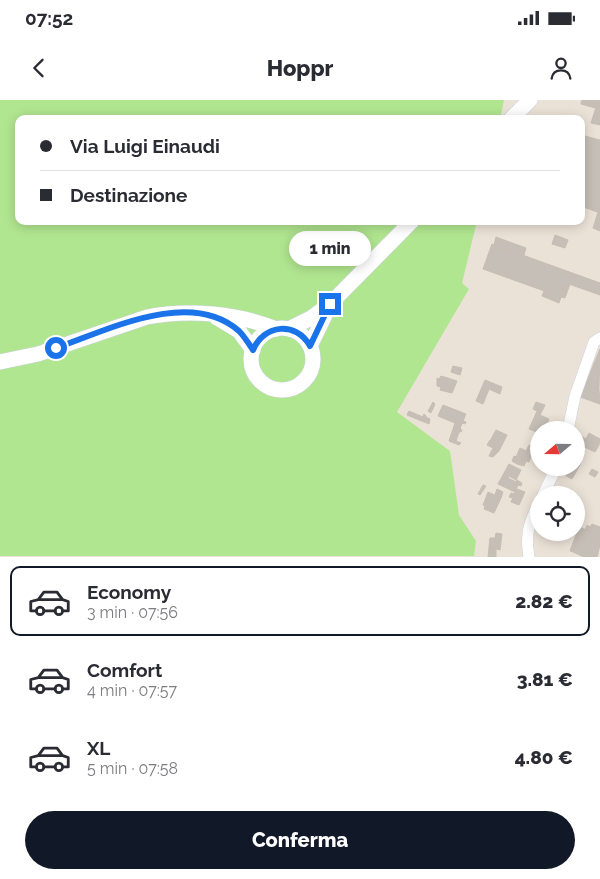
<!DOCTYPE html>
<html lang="it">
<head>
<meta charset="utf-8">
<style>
  body { margin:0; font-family:Raleway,sans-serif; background:#f2f2f3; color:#2b2b33; height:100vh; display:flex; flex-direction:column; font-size:19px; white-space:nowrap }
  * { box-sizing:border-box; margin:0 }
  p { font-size:16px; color:#7c7c81 }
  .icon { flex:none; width:28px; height:28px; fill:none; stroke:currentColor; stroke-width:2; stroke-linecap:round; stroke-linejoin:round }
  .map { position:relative; height:457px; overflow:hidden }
  .side { display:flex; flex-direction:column; background:#fff; flex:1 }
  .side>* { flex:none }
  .banner { position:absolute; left:15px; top:15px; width:570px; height:110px; border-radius:10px; box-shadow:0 2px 12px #0003; display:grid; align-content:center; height:110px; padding:0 25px; background:#fff }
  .needle { width:32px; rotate:250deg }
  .fabs { position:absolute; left:530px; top:321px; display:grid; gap:10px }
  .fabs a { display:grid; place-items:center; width:55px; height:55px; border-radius:50%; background:#fff; box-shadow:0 2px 12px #0003; font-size:25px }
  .end { position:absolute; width:22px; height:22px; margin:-11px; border:6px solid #1a73e8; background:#fff; box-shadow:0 0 0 2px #fff }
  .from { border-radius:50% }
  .bubble { position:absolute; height:35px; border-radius:18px; background:#fff; box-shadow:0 2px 12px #0003; font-size:16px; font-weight:800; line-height:35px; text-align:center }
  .banner b { display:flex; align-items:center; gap:18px; height:48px; font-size:19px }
  .banner b+b { border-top:1px solid #e1e1e2 }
  .banner i { width:12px; height:12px; background:#2b2b33 }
  ul { padding:9px 0 0; list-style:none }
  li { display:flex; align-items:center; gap:15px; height:70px; margin:0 10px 8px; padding:0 15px; border:2px solid transparent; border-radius:10px }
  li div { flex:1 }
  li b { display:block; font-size:19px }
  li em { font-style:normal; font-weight:800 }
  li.on { border-color:#111827 }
  li>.icon { width:45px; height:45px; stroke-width:1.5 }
  .primary-button { display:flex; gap:10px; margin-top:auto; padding:10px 25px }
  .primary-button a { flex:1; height:58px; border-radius:30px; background:#111827; color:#fff; font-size:20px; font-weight:800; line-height:58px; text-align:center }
  .status { display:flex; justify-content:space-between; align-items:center; height:35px; padding:0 25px; background:#fff; direction:ltr }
  .status svg { height:14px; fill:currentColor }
  header { display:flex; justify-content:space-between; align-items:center; height:65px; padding:0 25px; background:#fff; font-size:22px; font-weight:800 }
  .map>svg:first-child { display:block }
</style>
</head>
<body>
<div class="status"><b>07:52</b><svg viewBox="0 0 49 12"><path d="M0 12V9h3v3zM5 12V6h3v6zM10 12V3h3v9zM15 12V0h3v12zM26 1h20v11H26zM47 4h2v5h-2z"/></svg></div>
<header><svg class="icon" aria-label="back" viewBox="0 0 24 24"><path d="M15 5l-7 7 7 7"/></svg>Hoppr<svg class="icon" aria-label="person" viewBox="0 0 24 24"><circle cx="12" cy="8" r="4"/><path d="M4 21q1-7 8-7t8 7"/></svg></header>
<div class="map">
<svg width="600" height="457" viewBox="0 0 600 457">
  <rect width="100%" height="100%" fill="#ebe2d7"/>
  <path fill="#b1e690" d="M0,0h504l-4,19h-481v102h458l-15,62 7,6 -72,123 53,39 9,64 17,26 -2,15h-474z"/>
  <g fill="#c6bfb8" stroke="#c6beb2">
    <path d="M582,0h13l3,1 -3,7 -14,-4z"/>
    <path d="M595,0h5v25l-9,-2 7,-22z"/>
    <path d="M581,35l19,5v73l-19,-7z"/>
    <path d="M598,112l2,1v18l-7,-3z"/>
    <path d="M555,135l13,5 -3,8 -13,-4z"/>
    <path d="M496,137l30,11 -2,7 -30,-10z"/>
    <path d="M492,144l108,39v12l-34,-12 -7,20 -12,-5 3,-5 -67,-24z"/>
    <path d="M566,183l4,1 -5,14 -4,-1z"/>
    <path d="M544,191l6,2 -3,5 -5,-2z"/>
    <path d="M600,249l-1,40 1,15 -20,-7z"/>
    <path d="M453,266l9,2 -2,7 -9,-3z"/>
    <path d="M441,276l16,5 -5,12 -12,-3 1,-3 -4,-1v-8l2,1z"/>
    <path d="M485,280l17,7 -2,7 -11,-5 -6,15 -7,-3z"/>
    <path d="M433,302l2,2 -4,9 -3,-2z"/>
    <path d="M536,302l9,3 -5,10 9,4 -5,11h-5v3l-10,-4 8,-18 -4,-2z"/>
    <path d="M443,305l23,9 -3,7 3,1 -1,2 -3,-1 -2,6 2,1 -1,2h-2l-3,9 5,2 -2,2 -10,-4 6,-18 -17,-7z"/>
    <path d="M409,311l14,6 1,-3 2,2v1l4,2 -1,5 -22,-9z"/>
    <path d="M496,330l11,5 -8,16 -6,-3 2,-5 -5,-2z"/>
    <path d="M576,333l10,6 -1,2 -9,-5z"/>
    <path d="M589,333l11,6 -1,6 -13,-6z"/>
    <path d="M576,336l9,5 1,-2 13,6 -4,7 -19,-9z"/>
    <path d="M490,340l5,3 -2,5 -6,-3z"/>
    <path d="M529,345l9,4 -3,6 -3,-1 -3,8 -13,-5 4,-9 6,3z"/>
    <path d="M493,348l6,3 -6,6 -4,-1z"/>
    <path d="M514,356l6,2 -3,6 -5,-3z"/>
    <path d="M520,358l6,3 -2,5 -7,-2z"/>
    <path d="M576,360l5,3 -9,16 -6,-3 2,-3 -6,-3 2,-2h12z"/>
    <path d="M509,364l12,6 -5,10 -7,-4 -1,2 8,4 1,-2 5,3 -1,3 -3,-1 -3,7 -17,-8z"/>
    <path d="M592,369l6,3 -3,5 -6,-3z"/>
    <path d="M483,385l3,1 -6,9 -2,-1z"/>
    <path d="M497,389l6,3 -2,6 -6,-3z"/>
    <path d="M517,389l8,3 -6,13 -8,-3 2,-4 -4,-1 2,-4 3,1z"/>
    <path d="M488,392l13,6 -7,15 -10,-4 1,-3 -2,-1z"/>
    <path d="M592,424l8,3v18l-6,-2 2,-4 -6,-2 2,-5 -7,-2 2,-5 3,2z"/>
    <path d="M579,427l13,5 -2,5 6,2 -2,4 6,2 -3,12h-13l-11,-5 7,-19 -3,-1z"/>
    <path d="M577,432l3,1 -7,19 -3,-1z"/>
    <path d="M496,433l6,1 -2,16 -11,-3 1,-9h5z"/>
    <path d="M489,447l7,2v8h-8z"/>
  </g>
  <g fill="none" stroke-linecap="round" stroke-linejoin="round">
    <g stroke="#cdd2e2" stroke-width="12">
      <g id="minor">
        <path d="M568,330l7,-34 19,-54 6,-4"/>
        <path d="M543,395l13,-27"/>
        <path d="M529,457c-4,-23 0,-34 10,-54"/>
      </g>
    </g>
    <g stroke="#cdd2e2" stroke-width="16">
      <g id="tertiary">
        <path d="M511,19l19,-19"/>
        <path d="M216,217l23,14 14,19"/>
        <circle cx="282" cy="259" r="31"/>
        <path d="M289,229l22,-11 19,-14 82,-83"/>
        <path d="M310,246l19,-39"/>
        <path d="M0,262l38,-8 109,-37c41,-8 90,-4 129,12"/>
      </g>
    </g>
    <use href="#minor" stroke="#fff" stroke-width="11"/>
    <use href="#tertiary" stroke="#fff" stroke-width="15"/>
  </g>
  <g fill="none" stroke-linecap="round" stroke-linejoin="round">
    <path stroke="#1a73e8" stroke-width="6" d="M56,248c52,-18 134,-60 183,-17 5,5 10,13 14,19 11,-26 43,-29 57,-4l20,-42"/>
  </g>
</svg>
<div class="fabs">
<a><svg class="needle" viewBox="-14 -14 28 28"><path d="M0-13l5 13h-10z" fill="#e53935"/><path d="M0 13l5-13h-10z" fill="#7c7c81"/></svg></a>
<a><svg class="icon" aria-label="locate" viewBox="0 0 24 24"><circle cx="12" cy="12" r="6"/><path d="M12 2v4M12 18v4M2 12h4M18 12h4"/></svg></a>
</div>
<i class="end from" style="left:56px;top:248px"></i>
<i class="end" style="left:330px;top:204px"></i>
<div class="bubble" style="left:289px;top:131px;width:82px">1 min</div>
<div class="banner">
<b><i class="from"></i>Via Luigi Einaudi</b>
<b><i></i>Destinazione</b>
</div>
</div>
<section class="side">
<ul>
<li class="on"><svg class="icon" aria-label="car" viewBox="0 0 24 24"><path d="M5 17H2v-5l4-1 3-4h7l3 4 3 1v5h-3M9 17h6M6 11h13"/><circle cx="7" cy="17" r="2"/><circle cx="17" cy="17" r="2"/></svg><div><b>Economy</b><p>3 min · 07:56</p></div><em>2.82 €</em></li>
<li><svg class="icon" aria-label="car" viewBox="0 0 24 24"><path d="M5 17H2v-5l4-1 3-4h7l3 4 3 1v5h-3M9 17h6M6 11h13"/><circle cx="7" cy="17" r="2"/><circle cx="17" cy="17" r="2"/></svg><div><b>Comfort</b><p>4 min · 07:57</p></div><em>3.81 €</em></li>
<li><svg class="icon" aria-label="car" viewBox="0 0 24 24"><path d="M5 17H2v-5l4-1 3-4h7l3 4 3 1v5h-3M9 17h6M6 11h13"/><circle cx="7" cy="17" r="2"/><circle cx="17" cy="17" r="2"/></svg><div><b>XL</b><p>5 min · 07:58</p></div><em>4.80 €</em></li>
</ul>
<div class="primary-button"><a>Conferma</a></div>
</section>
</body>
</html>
